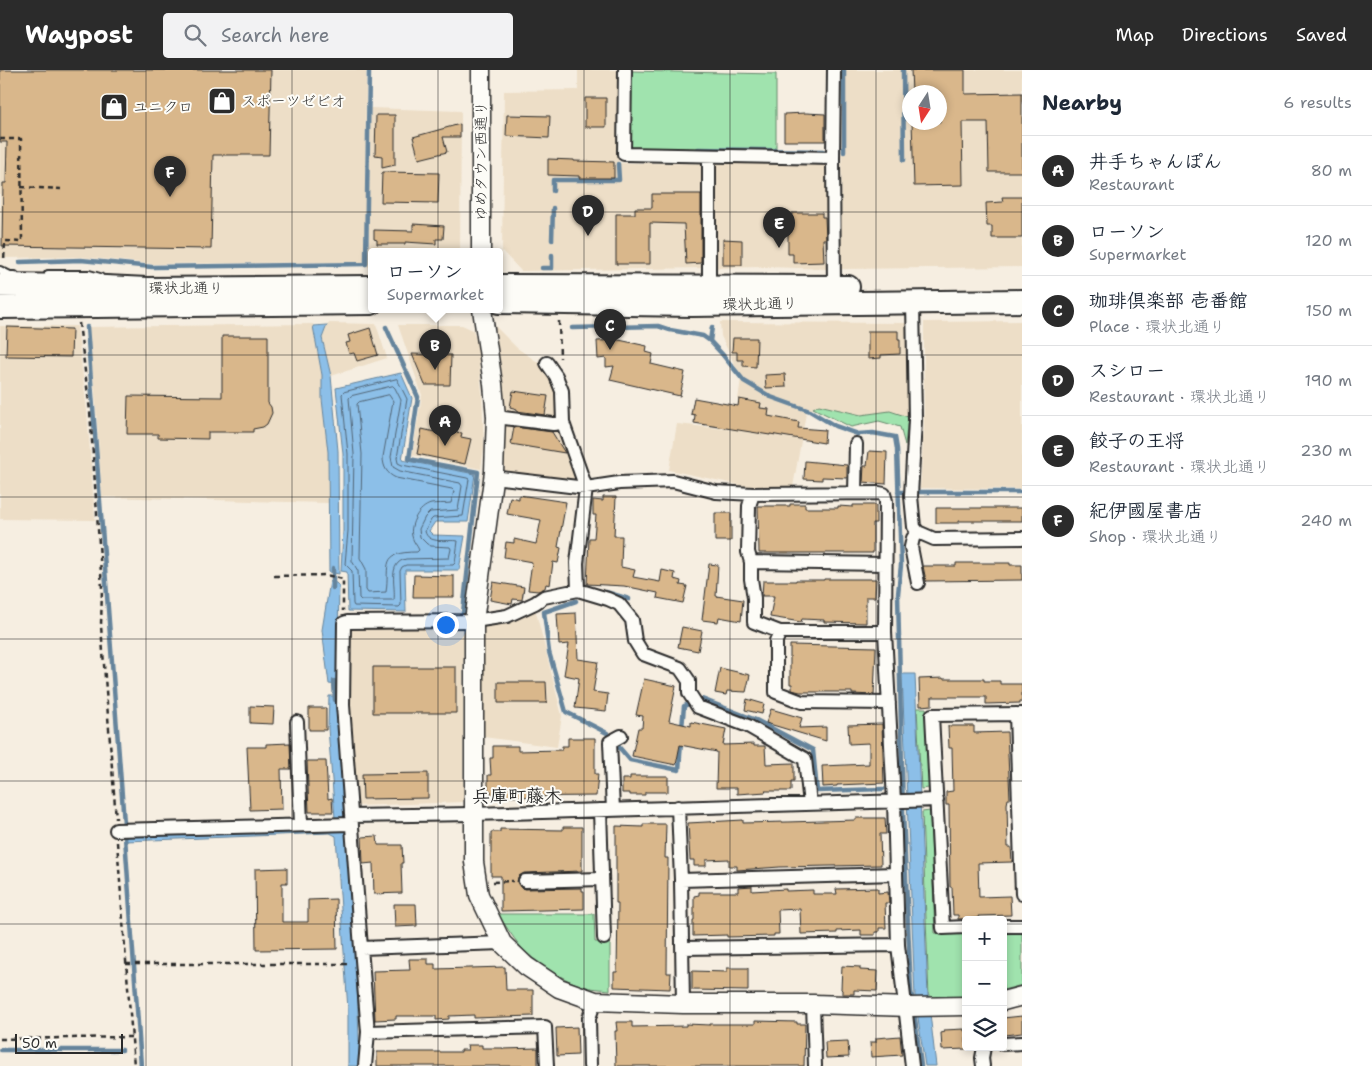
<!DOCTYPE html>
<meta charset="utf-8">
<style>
body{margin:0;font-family:"Shantell Sans","Klee One",sans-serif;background:#f2f2f3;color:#1f2937}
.controls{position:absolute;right:15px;bottom:15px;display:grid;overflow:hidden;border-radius:5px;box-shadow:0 2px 8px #0003}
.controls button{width:45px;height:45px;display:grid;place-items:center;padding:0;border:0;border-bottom:1px solid #e0e1e3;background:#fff;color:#1f2937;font:25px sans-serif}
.compass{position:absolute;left:902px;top:15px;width:45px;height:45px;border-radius:50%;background:#fff;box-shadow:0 2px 8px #0003;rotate:192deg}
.scale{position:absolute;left:15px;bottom:12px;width:108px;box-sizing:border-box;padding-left:5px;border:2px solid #2b2b2b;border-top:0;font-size:14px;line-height:18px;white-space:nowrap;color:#2b2b2b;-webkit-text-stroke:4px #fdfcf7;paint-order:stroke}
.you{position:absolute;left:445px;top:554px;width:18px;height:18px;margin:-12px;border:4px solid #fff;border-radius:50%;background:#1a73e8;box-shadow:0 0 0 8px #1a73e833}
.badge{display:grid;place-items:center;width:32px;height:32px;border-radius:50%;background:#2b2b2b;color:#fff;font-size:16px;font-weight:700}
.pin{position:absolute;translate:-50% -41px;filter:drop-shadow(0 1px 2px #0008)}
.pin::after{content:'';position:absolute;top:26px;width:18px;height:15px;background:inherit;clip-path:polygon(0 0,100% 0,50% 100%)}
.popup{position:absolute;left:368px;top:178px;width:135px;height:65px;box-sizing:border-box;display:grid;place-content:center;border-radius:5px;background:#fff;filter:drop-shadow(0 1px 4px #0005);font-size:16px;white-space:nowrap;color:#747a83}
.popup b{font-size:19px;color:#1f2937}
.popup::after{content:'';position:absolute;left:50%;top:100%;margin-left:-10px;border:10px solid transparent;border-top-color:#fff}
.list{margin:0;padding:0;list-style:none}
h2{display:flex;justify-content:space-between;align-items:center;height:65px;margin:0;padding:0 20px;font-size:21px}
h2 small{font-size:16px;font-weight:400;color:#747a83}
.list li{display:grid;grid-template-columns:32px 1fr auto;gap:15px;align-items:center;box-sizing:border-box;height:70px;padding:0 20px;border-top:1px solid #e0e1e3}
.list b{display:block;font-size:19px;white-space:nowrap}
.list p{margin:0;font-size:16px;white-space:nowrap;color:#747a83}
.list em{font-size:16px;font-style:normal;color:#747a83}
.icon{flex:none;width:28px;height:28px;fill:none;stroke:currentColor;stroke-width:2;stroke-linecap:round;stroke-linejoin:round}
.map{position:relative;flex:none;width:1022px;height:996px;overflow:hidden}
header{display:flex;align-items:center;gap:30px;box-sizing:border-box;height:70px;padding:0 25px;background:#2b2b2b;color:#fff}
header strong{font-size:24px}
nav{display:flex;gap:28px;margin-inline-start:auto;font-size:18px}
.search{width:350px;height:45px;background:#f2f2f3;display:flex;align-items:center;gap:12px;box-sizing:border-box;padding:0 18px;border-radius:5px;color:#747a83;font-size:19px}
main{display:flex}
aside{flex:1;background:#fff}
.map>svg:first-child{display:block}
.built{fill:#eddec7;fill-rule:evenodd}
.green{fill:#a0e3ae;stroke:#66876c}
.water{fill:#8cbfe8;stroke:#65849c}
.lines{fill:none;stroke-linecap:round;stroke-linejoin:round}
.shore{stroke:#526677;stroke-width:1}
.stream{stroke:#65849c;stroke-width:4.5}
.building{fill:#d9b78b;stroke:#2b2b2b}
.lane-casing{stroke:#2b2b2b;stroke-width:10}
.street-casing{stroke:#2b2b2b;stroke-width:16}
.secondary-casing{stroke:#2b2b2b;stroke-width:21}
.highway-casing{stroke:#2b2b2b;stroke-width:26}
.path{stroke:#2b2b2b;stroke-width:2.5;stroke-dasharray:5 4;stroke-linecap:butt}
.lane{stroke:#fdfcf7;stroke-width:6}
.street{stroke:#fdfcf7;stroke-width:12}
.secondary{stroke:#fdfcf7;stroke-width:18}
.highway{stroke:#fdfcf7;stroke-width:22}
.grid{fill:none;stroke:#2b2b2b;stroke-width:1;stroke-opacity:0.55}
.labels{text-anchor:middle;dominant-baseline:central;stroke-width:4;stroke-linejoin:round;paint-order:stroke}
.poi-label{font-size:15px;fill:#2b2b2b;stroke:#fdfcf7;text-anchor:start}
.street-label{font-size:15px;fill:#2b2b2b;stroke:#fdfcf7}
.quarter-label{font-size:18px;font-weight:bold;fill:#2b2b2b;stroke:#fdfcf7}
</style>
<header>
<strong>Waypost</strong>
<div class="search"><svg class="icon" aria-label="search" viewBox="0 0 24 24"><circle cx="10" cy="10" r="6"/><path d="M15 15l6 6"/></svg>Search here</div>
<nav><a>Map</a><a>Directions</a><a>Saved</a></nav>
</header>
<main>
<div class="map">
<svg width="1022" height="996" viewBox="0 0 1022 996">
<rect width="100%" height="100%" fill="#f6eee1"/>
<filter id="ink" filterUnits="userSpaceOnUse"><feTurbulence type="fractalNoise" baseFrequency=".02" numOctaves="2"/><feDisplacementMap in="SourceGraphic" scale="10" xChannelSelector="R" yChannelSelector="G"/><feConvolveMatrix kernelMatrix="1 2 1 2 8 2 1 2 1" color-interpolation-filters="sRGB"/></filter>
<g filter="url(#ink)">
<path class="built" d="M0 0H366L365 192 152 194 81 187 0 188Z
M578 0H619L618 93 828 94 830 199 766 197 521 201 502 181 504 21 578 20Z
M842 0H1022V197L841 199ZM909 22H939V52H909Z
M370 38 461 41 460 181H371V196L368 197Z
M1022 251V419L920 418 924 357V252Z
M720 252 908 253V347L890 341 862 345 818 335 806 343 793 417 744 416 669 400 677 354 734 360 741 308 721 266Z
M328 253 376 254 387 288 331 306 322 268Z
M313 254 322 305V329L328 382V433L102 427 95 322 87 257Z
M398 255H462L473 260 477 274 482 322 484 377 481 399 412 385 422 325Z
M0 256H77L87 341 95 450 0 449Z
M495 256 517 278 542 295 552 308 557 323 576 404 575 413 502 403 505 363 504 317Z
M535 538 562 646 557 677 484 667V554Z
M348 557H463V732L354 736 348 638Z"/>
<path class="green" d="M631 1 776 4V79L630 78Z
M819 335 861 345 890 341 908 347 905 375 900 357 879 351 851 357 813 338Z
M917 638H926L929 718 921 719Z
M930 741 935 863H966V928H929L922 742Z
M498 844H594L595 872H610V920C602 919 594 919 586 917 566 912 534 892 520 876 512 866 505 855 498 844Z
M1003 862H1022V915L1003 920Z"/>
<path class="water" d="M327 255 322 268 331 306 338 381 339 504 329 502 328 382 322 329V305L313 256Z
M401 303 412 328 402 390 475 404 468 452H435L429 461 433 465 465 466 459 500H405L406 542 348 541 347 502 341 501 343 461V384L336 318Z
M330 511 336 513 339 516 337 615 329 614 322 560Z
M902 604H915L928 926 936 996H925L915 927Z
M329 626H339L347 747 335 748 328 658Z
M329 759 347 760 356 889 359 968V996H348V940L336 766 330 763 126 771 125 767Z"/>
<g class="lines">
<path class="shore" d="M397 309 407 329 397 388 398 393 402 395 467 408 469 409 463 446 433 448 431 450 425 461C428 475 447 469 458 471L455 493 453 495H406L402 497 400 501 401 535 399 537 354 536 353 534 352 501 345 494 348 461V384L342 324 344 322Z
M393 316 395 318 401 330 391 387 393 397 400 401 460 413 462 416 458 440 430 442 425 447 419 459 420 467 427 474 431 476 450 477 451 479 449 488 406 489C387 493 396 516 394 530H361L359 528 358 501 352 491 354 384 349 328 351 326Z
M389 325 393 331 383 387C383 397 387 404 396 408L452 419 454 421 451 433C444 434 437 433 431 434 419 437 409 454 412 466 413 472 417 475 419 480L417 482C379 482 390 495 386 522L368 523 366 520V499L360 488 362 384 357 334 359 332Z"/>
<path class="stream" d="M903 0 904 90
M698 79 823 81
M844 82V0
M553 121V110H619L618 94
M552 170 553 138
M20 192 81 190 152 197 366 194 369 0
M542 198H552V185
M87 257 124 753
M386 257 418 327 409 389 478 402 463 543
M572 258 658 256 670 260 703 266 710 271 722 284 744 311 771 327 810 341 835 356 858 364 873 363 895 367 897 379 901 495 898 524 903 742 911 922 913 933
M710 271 712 257
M898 422H1022
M333 518V498
M606 522 629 529
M576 531 544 542 549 582 566 642 607 663 630 690 679 700 681 671
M334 611 335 630
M682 658 684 636 702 629 756 650 813 680 817 721 883 719
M125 767 141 996
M914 941 921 996
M0 980H122"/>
</g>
<path class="building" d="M0 0H271L269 85H213L211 179 2 176 3 113H6L7 72H0Z
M911 0H965V24L1022 23V102H989L988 52H962L963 115 914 116 912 52H940V22H912Z
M585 28H606V57H585Z
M806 43 825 44V71H784V44Z
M376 45H395V95L382 98V86L375 85Z
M507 45 550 46 549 68 506 66Z
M460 54V67H443L447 82 419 89 413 67Z
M548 89 574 90V91L614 92V108H579V106L548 105Z
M382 102 439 103 438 133 381 132Z
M652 124H701V193L686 194 684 154 650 153V194H616V144H635V138H652Z
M1002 127H1022V168H992V156H987L986 133 1003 132Z
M792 143H822V147H825L826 169H823L824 192 793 193V184H788V160L793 159Z
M413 154 444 156 443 169H436V174L405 172V174H377V170L374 169V160L413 161Z
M723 169 742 170V195H723Z
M7 257 72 259 71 287 6 286Z
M370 258 378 285 357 291 354 283 349 284 346 273 350 272 348 265Z
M868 261H898V269H900V284L881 285V288L868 289Z
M222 266H268V333L271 337 272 343 267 354 263 357 253 359V362H208V369L158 368V364H127L128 326 222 327Z
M733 268H757L756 297 743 296V290H737V282H732Z
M619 270 647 276 646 282 653 284 651 294 685 302 680 326 610 310 614 296 606 297V288L598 289 597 271Z
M412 284 451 285 450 315H425Z
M785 304 786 317 766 318 765 305Z
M513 321 548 326 545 345 517 341V339L510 337Z
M694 328 738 336 739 329 761 333 760 338 769 339 768 346 799 352 798 358 825 360 824 373 770 364V365L694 353 695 345 691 344Z
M514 357 552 362 565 383 511 374Z
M422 359 448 365 449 361 462 363 461 367 471 369 465 394 417 384Z
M869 381 887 382 886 414 863 412 864 396H867Z
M805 391 847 395V408L822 407V410L804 409Z
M519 425 566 432 558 477 561 478 558 493 553 492 550 515 546 514 545 518 538 521 528 520 532 492 504 487 506 472 514 473V469L536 474 541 450 507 444 510 427 519 429Z
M603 427H616L614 466H622L621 497 635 500 633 507 660 512 662 500 675 503 674 509 681 511 680 515 687 516 683 533 657 528 658 523 624 516 587 514 589 468H594L596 445H593V430L603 431Z
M790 434H805V438H838V436L853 437V435H876V453H873V483H759L758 436H790Z
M936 438H1022V451H959V453H936Z
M715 443H731V471H715Z
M956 493H1010V495H1022V510L926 511 923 496H956Z
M709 494 718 495 716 526 743 530 741 551 719 547 718 552 702 550Z
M414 505 454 506V527H413Z
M824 509H876L875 527H866V553L824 552V550L802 549 801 552 770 547 774 526H762L763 511H796V510H824Z
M493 512 524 517 522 530 513 529 512 534 490 530Z
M576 543 578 589 598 592 593 622 608 624 606 641 575 638 579 608 564 605 569 574 559 575 557 544Z
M682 557 702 561 698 581 678 577Z
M790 575 876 577 874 625 852 624V622H800L792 620V614H790Z
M373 597H456V643H373Z
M720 598 750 605 746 622 727 621 726 625 715 623Z
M943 608V609H984V611H1000V614H1022V631H1020V633L986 634V627H932V635L920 636 919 609Z
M644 609 676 616 669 651 691 656V652L726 659 723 675 754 674V676H765L766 694 794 693V711H791V721H765L766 722 737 724V718H716L717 682 680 675 676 695 632 686 638 658H642L643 646 636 645Z
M498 612H546L547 633H498Z
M747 629 764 634 762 644 745 640Z
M250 636 274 637 273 654 250 653Z
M309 638H326V660H309Z
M771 639 802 648 799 658 826 657V671L766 653Z
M882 654 884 713 837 715V716L823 717 822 696 869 694V673L849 674 848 655Z
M948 656H974V663L1007 662 1010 729H1008L1007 734 1008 777H1011L1012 792 978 793 979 827 1010 826 1011 845 978 846 979 848 958 849V845H953L952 817H950L949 735H946V722L953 721 952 678H949Z
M568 668H595V704H598L596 726 491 727V721H488V705H491L490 688H493V676H518V681L562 680V676H568Z
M290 673 291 699H281L282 739 250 740 247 677H266V674Z
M307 691H326L328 729 332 728 333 742H309Z
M428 703V728L363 729 362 704Z
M630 706H668V722H645V725H630V723H622V709H630Z
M856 748H885L886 764H880L881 795 780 797 737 800V796H729V789L706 790V796H694V790H690L688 753 725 751 743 750V753L787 752 856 750Z
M643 754H666L665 788H668L667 903H671L670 919 614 917V902H617L618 833H616V756L643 757Z
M563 757H582V801L524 803 518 807 517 812 521 818 525 819 582 818V821H584V839L501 841V806H491V762H500V759L563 760Z
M377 766 378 775H402L403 793H401L402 823 374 824 373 793 363 794 362 767Z
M287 798V813H282V852H308V830L336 829 337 879 256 880 255 799Z
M752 816V821L786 819V821L813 820V824H837L836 819 878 818V823L888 822 889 833H885L886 858H879V862H875V865H861V860L837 861V863L801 864 800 839 778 840 779 864H774V866L727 867V865L693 866V850H694V826L699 825V822H738V817Z
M394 834H416L417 856 395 857Z
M409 889H428V894H435V899L505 897 506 920H533V946L474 948V945L449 946V949L436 950V946H396V949L375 950 373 901 410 900Z
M842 896 860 897V900L878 901 877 921 854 920V924H842V920L841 919Z
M727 898H748V921L692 920V901L727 902Z
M1022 946V963L1004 965 1003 948Z
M755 951 797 952V954H805L804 996H616L615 961H617L616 952H632V957L686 956V954L710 955V954H755Z
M577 957 578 985 557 986 556 958Z
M964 959V961H966V979L942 980 941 963 945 962 944 960Z
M900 966 902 985 871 987 870 972H876V968Z
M848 971 849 987 826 988 825 972Z
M467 975H482V978H503V979L538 978V996H377V982H461V980H468Z"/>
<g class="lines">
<defs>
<path id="lane" d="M0 200 10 205H15
M48 204H89L100 207"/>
<path id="street" d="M625 0 624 84 833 88 834 0
M833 88 834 218
M709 217V86
M913 232 915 350 911 426 914 457 918 462 934 469 1022 468
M547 293 556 306 562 321 563 353 586 418 577 493 578 520 608 529 619 534 632 550 635 571 643 584 680 598 689 611V623L698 637 748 656 805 689 810 734
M496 347 553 354 563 353
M493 407 586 418 619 413 673 411 716 422 753 424 879 423 884 424 886 431 885 562 894 731 898 875 912 996
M855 423 856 374
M753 424 749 436 748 482 751 492V509L754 528V552L780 562H885
M751 492 885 494
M918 513 911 477 913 468 918 462
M780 562 776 571V622L802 632 889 633
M1016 644 1022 824
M297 652 301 755
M678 737 681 810 683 934
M600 740 604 868
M613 740 610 672 621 666
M351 746 473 744 937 730
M116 760 351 754
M681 810 896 804
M525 811 602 809
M1003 856H1022
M966 857 943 858 932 645 1022 644
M361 878 502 873
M682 878 898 875
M813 934 815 996
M368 962 545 957 547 996
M1003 974 1022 973
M365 996 368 962 361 878 343 635 344 553 347 552 474 551 507 546 535 533 544 527 578 520
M590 996 589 948 595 931
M983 996 982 988 984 977"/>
<path id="secondary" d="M481 181V0
M482 239 493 314 496 347 494 402 474 551V792L479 825 502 873 526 896 559 918 595 931 683 934H813L910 937 966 936
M1003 931 1022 926"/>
<path id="highway" d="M0 215 85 216 147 219 371 217
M499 216 848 217
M499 232 692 235 1022 231
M0 237 371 233"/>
</defs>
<use href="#lane" class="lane-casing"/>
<use href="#street" class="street-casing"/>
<use href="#secondary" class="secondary-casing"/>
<use href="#highway" class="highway-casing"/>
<path class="path" d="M0 69H21L22 172 5 171 4 191
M21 117 61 119
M559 251 560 288
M79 253 90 341 102 518 101 556 116 749
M274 506 326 505 343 509V541
M117 772 134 996
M493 812 513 811
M126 894H350
M0 969 132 967"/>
<use href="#lane" class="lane"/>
<use href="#street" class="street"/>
<use href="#secondary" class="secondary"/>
<use href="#highway" class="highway"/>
</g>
</g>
<path class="grid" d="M146 0V996M292 0V996M438 0V996M584 0V996M730 0V996M876 0V996M0 142H1022M0 285H1022M0 427H1022M0 569H1022M0 711H1022M0 854H966M1003 854H1022"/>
<defs>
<symbol id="shop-square" viewBox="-11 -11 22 22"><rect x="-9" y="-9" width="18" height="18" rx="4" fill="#2b2b2b" stroke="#fdfcf7"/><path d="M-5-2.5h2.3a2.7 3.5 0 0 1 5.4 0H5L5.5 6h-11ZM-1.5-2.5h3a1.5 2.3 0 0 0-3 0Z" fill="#fff"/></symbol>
</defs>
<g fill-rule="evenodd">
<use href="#shop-square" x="206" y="15" width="32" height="32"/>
<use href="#shop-square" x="98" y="21" width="32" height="32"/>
</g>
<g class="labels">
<g class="poi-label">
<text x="241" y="31">スポーツゼビオ</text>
<text x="133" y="37">ユニクロ</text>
</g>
<g class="street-label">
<text transform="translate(481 91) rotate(-90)">ゆめタウン西通り</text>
<text x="186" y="218">環状北通り</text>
<text transform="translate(760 234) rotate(-1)">環状北通り</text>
</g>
<g class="quarter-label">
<text x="517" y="726">兵庫町藤木</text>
</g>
</g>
</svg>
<div class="controls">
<button>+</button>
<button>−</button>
<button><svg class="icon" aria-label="layers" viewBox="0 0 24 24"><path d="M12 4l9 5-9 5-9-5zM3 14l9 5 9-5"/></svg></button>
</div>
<svg class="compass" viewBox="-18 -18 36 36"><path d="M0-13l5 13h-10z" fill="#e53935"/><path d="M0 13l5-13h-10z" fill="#747a83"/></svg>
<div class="scale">50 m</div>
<div class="you"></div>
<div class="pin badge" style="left:445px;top:376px">A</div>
<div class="pin badge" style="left:435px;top:300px">B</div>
<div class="popup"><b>ローソン</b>Supermarket</div>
<div class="pin badge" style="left:610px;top:280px">C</div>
<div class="pin badge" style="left:588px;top:166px">D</div>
<div class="pin badge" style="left:779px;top:178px">E</div>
<div class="pin badge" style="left:170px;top:127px">F</div>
</div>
<aside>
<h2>Nearby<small>6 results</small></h2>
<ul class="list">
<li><span class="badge">A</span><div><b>井手ちゃんぽん</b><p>Restaurant</p></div><em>80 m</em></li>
<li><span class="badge">B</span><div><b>ローソン</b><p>Supermarket</p></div><em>120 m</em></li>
<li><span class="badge">C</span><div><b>珈琲倶楽部 壱番館</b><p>Place · 環状北通り</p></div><em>150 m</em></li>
<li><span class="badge">D</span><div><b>スシロー</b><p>Restaurant · 環状北通り</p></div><em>190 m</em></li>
<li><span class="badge">E</span><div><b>餃子の王将</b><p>Restaurant · 環状北通り</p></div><em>230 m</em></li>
<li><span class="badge">F</span><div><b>紀伊國屋書店</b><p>Shop · 環状北通り</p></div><em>240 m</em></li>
</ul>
</aside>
</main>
